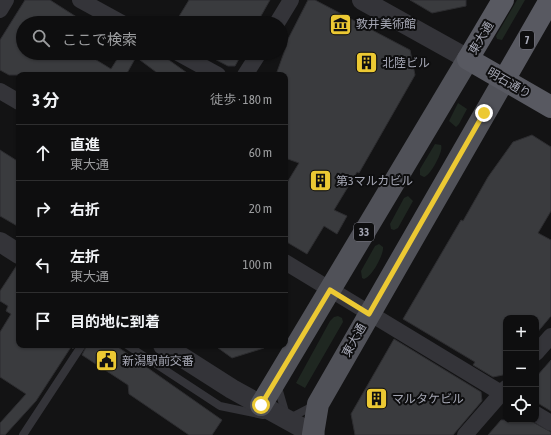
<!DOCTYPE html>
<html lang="ja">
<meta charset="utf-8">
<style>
body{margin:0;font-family:"Asap Condensed","Noto Sans JP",sans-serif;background:#171718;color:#f1f3f6}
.controls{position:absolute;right:12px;bottom:12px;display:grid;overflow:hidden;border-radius:8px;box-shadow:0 1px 3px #0004}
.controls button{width:36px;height:36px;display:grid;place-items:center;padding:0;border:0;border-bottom:1px solid #2e2e2f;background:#0e0e0f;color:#f1f3f6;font:20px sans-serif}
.stop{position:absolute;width:12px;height:12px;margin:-9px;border:3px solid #ecc933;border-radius:50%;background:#fff}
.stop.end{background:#ecc933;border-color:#fff;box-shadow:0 1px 4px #0008}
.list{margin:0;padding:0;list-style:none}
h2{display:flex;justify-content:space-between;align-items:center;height:52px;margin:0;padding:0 16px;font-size:17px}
h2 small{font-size:13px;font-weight:400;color:#9b9c9e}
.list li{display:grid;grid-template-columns:26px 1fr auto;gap:12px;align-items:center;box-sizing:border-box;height:56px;padding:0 16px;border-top:1px solid #2e2e2f}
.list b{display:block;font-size:15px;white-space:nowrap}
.list p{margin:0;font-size:13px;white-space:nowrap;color:#9b9c9e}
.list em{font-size:13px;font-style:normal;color:#9b9c9e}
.icon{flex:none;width:22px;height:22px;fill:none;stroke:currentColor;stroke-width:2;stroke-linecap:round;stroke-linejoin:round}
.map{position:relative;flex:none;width:551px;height:435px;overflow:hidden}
.search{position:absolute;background:#0e0e0f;box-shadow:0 1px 3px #0004;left:16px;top:16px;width:272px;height:44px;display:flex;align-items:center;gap:10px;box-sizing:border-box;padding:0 14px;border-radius:22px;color:#9b9c9e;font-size:15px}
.panel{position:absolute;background:#0e0e0f;box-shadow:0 1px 3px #0004;left:16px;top:72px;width:272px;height:276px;border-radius:8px}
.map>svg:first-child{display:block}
.green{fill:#1f2721}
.building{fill:#3a3b3e;stroke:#2d2d30}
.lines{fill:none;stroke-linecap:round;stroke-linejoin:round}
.service{stroke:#343439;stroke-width:8}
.minor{stroke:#343439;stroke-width:16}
.tertiary{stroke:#343439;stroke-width:20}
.primary{stroke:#505158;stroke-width:22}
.trunk{stroke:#585961;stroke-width:22}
.route{stroke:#ecc933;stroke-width:5}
.labels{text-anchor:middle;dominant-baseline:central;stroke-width:4;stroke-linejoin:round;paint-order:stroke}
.shield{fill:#0e0e0f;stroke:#787982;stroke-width:1}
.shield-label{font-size:11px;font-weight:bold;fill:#a5a7b4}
.poi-label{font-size:12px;fill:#a5a7b4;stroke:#0e0e0f;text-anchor:start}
.street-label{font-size:12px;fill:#a5a7b4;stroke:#0e0e0f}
</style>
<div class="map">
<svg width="551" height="435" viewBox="0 0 551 435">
<rect width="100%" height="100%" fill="#131314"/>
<path class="green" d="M517 0H525L502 40 497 39 496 36Z
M458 103 467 109 459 124 456 127 449 121Z
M435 144 441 145C444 151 430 176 424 177L420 175V169Z
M408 196 413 201 398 228 394 230 391 229 390 224 404 198Z
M379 244 383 247C384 254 372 277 364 279L362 278 361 271 375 246Z
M338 316 342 318 343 322 305 388 296 383 330 321 334 317Z"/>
<path class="building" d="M25 0H50L86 23H23V53H85L111 69 121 53H159L190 75H160L136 57 126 75H9L0 70V40Z
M189 0H270L257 23H175Z
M308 0H315L410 50 415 75 359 173 357 172 334 210 347 216 337 234 324 226 307 254 285 241V186L299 163 285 158V75L277 72 287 44 286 43Z
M410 0H466V6L432 13Z
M203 53H232L240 57 235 66H228Z
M532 135 551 147V211L538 233 551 240V316L536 334V318H506V369L503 375 493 377 473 365 475 362 403 319 461 220 463 221 488 177 513 142Z
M0 150 19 162V227L0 216Z
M17 265H19V345H75L73 349 71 347 36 401 5 435H0V423L26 394 0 377V332L11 314 6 311 8 306 0 301V291Z
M394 339 481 392 482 401 453 435H355L351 414Z
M87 345H115L222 420 212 435H189L129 394 128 385 82 355Z
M214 345H263L264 348 232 358Z
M551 360V411L536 402V377Z
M501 420H529L551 432V435H488Z"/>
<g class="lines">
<path class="service" d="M127 345 220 406 263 415
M277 384 286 415
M288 419 315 405
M23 435 82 345"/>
<path class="minor" d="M80 0 122 23
M0 10 6 0
M277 23 291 0
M178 53 218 75
M245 75 259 53
M0 91 19 102
M285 262 506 396
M536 353 551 336
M536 414 551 423
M465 435 506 388"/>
<path class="tertiary" d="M362 0 468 59
M0 242 19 254
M163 345 232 389 315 435"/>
<path class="primary" d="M261 405 468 59
M313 434 318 404 504 80"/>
<path class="trunk" d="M503 0 468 59 551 107
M504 80 550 0"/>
</g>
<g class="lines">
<path class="route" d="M261 405 330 290 369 314 484 113"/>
</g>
<defs>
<symbol id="museum-square" viewBox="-11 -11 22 22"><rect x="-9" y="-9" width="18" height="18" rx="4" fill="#ecc933" stroke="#0e0e0f"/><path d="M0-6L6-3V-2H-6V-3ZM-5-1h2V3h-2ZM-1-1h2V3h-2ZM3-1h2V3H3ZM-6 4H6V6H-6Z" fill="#111"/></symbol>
<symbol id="building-square" viewBox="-11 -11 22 22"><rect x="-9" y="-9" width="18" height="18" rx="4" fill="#ecc933" stroke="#0e0e0f"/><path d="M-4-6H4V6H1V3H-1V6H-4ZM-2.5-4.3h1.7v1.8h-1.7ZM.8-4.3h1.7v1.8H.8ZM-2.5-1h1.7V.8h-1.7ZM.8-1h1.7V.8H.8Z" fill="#111"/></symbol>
<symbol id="civic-square" viewBox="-11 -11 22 22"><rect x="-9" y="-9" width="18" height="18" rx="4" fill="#ecc933" stroke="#0e0e0f"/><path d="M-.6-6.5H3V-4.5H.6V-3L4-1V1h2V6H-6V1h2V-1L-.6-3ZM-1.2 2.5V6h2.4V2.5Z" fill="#111"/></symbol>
</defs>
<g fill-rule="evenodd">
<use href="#museum-square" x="328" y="12" width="25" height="25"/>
<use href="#building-square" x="354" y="50" width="25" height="25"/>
<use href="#building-square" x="308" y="168" width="25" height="25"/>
<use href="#civic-square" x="94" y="348" width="25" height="25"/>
<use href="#building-square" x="364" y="386" width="25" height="25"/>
</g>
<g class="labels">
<g class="shield">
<rect x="520" y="31" width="14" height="18" rx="3"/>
<rect x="354" y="223" width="20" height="18" rx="3"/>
</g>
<g class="shield-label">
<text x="527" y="40">7</text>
<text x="364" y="232">33</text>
</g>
<g class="poi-label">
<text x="356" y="24">敦井美術館</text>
<text x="382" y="63">北陸ビル</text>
<text x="336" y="181">第3マルカビル</text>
<text x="122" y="361">新潟駅前交番</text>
<text x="392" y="399">マルタケビル</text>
</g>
<g class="street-label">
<text transform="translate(481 38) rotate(-59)">東大通</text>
<text transform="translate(509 83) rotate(30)">明石通り</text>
<text transform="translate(354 340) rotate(-61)">東大通</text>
</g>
</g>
</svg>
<div class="controls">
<button>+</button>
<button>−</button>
<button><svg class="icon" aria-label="locate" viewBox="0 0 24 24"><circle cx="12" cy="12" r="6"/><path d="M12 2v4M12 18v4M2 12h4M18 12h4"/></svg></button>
</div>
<div class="stop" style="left:261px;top:405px"></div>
<div class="stop end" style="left:484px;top:113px"></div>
<div class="search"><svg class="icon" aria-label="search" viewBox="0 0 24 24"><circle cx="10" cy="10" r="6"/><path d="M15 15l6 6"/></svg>ここで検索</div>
<section class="panel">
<h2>3 分<small>徒歩 · 180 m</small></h2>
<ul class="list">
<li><svg class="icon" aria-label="ahead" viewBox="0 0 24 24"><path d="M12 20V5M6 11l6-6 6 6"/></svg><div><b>直進</b><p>東大通</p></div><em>60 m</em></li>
<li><svg class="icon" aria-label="right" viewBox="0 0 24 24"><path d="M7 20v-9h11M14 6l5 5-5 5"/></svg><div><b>右折</b></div><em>20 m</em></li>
<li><svg class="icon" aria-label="left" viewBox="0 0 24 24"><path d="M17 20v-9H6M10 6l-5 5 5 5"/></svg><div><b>左折</b><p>東大通</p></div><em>100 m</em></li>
<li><svg class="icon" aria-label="arrive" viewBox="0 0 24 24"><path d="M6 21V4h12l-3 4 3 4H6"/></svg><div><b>目的地に到着</b></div></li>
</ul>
</section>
</div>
